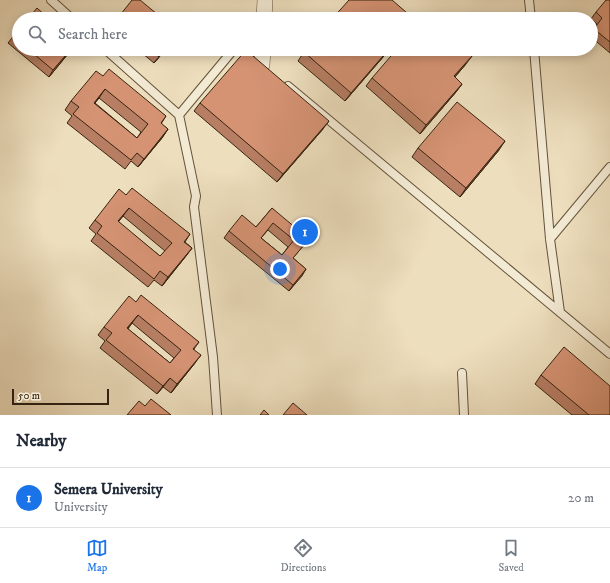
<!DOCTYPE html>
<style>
body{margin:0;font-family:"IM FELL DW Pica",serif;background:#f2f2f3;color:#1f2937}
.scale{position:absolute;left:12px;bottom:10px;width:97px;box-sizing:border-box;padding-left:4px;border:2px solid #372410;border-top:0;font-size:11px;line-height:14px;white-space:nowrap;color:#372410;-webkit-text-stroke:3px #f3ead4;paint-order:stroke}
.you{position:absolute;left:280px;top:269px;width:14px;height:14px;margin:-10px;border:3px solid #fff;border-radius:50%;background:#1a73e8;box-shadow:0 0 0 6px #1a73e833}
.badge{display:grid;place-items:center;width:26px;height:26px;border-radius:50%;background:#1a73e8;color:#fff;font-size:13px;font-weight:700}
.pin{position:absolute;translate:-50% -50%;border:2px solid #fff;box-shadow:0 1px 4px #0006}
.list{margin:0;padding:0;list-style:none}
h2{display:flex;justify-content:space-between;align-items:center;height:52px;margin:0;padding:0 16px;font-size:17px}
h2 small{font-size:13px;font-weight:400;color:#747a83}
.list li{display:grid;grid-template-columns:26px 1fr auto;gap:12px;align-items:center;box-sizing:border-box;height:60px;padding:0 16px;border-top:1px solid #e0e1e3}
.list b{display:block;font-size:15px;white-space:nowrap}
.list p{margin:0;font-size:13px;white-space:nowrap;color:#747a83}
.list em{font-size:13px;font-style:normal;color:#747a83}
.icon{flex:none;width:22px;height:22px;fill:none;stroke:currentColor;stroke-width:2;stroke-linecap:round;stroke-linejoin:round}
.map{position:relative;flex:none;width:610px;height:415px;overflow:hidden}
.search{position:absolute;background:#fff;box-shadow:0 2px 10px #0003;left:12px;right:12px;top:12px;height:44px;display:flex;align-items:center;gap:10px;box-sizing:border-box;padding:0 14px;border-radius:22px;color:#747a83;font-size:15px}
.sheet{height:112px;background:#fff}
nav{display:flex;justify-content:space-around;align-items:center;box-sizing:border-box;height:56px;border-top:1px solid #e0e1e3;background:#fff;font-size:11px;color:#747a83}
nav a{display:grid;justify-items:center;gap:2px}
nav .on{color:#1a73e8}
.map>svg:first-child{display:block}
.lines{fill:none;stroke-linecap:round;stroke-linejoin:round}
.lane-casing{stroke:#64523b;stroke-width:10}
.street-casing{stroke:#64523b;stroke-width:16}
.lane{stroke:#f3ead4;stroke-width:8}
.street{stroke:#f3ead4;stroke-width:15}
.wall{fill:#b77e64;stroke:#372410;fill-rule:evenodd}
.shaded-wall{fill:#956751;stroke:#372410}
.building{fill:#d59374;stroke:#372410;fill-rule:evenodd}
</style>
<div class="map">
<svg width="610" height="415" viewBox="0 0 610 415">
<rect width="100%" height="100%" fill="#eddebd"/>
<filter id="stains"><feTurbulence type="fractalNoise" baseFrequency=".005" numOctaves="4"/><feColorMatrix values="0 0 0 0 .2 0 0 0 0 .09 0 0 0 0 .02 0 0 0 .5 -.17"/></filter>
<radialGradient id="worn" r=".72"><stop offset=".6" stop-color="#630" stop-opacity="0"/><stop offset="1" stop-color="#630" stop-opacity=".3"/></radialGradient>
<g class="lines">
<defs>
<path id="lane" d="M51 0 72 19
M529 0 531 19
M105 49 179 115 234 49
M534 49 550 239 560 312
M288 86 610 354
M179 115 196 196 194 207 213 357 217 415
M550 239 610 167
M462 373 464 415"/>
<path id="street" d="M264 19 265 0
M262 65 263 49"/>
</defs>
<use href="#lane" class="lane-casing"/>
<use href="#street" class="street-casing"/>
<use href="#lane" class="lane"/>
<use href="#street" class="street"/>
</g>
<path class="wall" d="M610 0V53L591 37V32L597 24 591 19 596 12Z
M19 29V49H72L49 77 8 43Z
M137 49H166L154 63Z
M390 49 345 101 298 61 304 52Z
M466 64 455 77 462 84 456 92 420 134 366 86 372 78Z
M103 76 166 116 161 124 168 129 162 138 138 167 131 161 125 169 67 123 72 116 65 110 71 101ZM99 98 141 132 137 138 95 103Z
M200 103 323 129 277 182 194 111Z
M418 148 499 150 460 197 412 157Z
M126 195 190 234 185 242 192 248 186 256 162 286 154 280 148 287 91 241 96 234 89 228 95 220ZM123 216 165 251 160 256 118 222Z
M272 208 304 245 293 258 306 269 289 291 224 238 229 231 256 227ZM268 230 288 247 282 255 261 238Z
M136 302 199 342 194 349 195 363 171 393 163 387 157 394 100 348 105 341 98 335 104 327ZM132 323 174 358 170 363 128 329Z
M541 375 610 415H572L535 384Z"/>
<path class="shaded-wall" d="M71 49H72L49 77 53 70Z
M165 49H166L154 63 159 57Z
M389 49H390L345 101 351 93Z
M472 56 466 64 448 85 454 76Z
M462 84 456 92 420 134 426 125Z
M105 89 99 98 88 111 94 103Z
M329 121 323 129 277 182 283 174Z
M168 129 162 138 138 167 144 159Z
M505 141 499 150 460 197 466 188Z
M129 208 123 216 112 230 118 221Z
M192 248 186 256 162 286 168 277Z
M306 269 302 276 289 291 293 285Z
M138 315 132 323 121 337 127 328Z
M201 355 195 363 171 393 177 384Z
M170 378 163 387 157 394 163 386Z"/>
<path class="building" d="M132 0H140L163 19H117Z
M349 0H392L414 19H332Z
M606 0H610V42L594 29 602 18 596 12Z
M37 8 49 19H28Z
M19 29V41L13 36Z
M28 49H71L53 70Z
M150 49H165L159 57Z
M307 49H389L351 93 304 52Z
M397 49H464L472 56 454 76 462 84 426 125 372 78Z
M246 50 329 121 283 174 200 103Z
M109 69 166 116 161 123 168 129 144 159 137 153 131 160 73 114 79 107 71 101 96 71 103 76ZM105 89 148 124 137 138 94 103Z
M457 102 505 141 466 188 418 148Z
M132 188 190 234 184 242 192 248 168 277 160 271 154 279 97 233 102 226 95 220 119 189 126 195ZM129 208 172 243 160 256 118 221Z
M272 208 309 239 293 258 306 269 293 285 229 231 242 215 256 227ZM273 223 294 240 282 255 261 238Z
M141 295 199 342 193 349 201 355 177 384 170 378 163 386 106 340 112 333 104 327 129 296 136 302ZM138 315 181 350 170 363 127 328Z
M564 347 610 386V415H589L541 375Z
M151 399 171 415H127L139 401 145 406Z
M293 403 307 415H283Z
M264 410 269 415H260Z"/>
<rect width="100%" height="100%" filter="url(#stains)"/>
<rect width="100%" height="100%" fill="url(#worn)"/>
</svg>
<div class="scale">50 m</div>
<div class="you"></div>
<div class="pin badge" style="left:305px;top:232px">1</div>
<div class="search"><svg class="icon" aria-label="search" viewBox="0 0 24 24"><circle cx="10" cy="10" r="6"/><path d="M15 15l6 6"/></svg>Search here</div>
</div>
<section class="sheet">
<h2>Nearby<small></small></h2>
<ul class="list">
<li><span class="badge">1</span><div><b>Semera University</b><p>University</p></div><em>20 m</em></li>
</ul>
</section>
<nav>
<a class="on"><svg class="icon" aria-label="map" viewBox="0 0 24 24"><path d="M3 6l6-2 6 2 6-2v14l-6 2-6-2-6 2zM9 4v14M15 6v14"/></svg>Map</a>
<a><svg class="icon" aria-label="directions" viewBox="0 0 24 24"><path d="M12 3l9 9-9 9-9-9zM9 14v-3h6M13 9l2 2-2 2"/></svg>Directions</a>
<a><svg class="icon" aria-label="saved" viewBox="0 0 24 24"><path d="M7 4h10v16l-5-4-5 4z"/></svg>Saved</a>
</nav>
